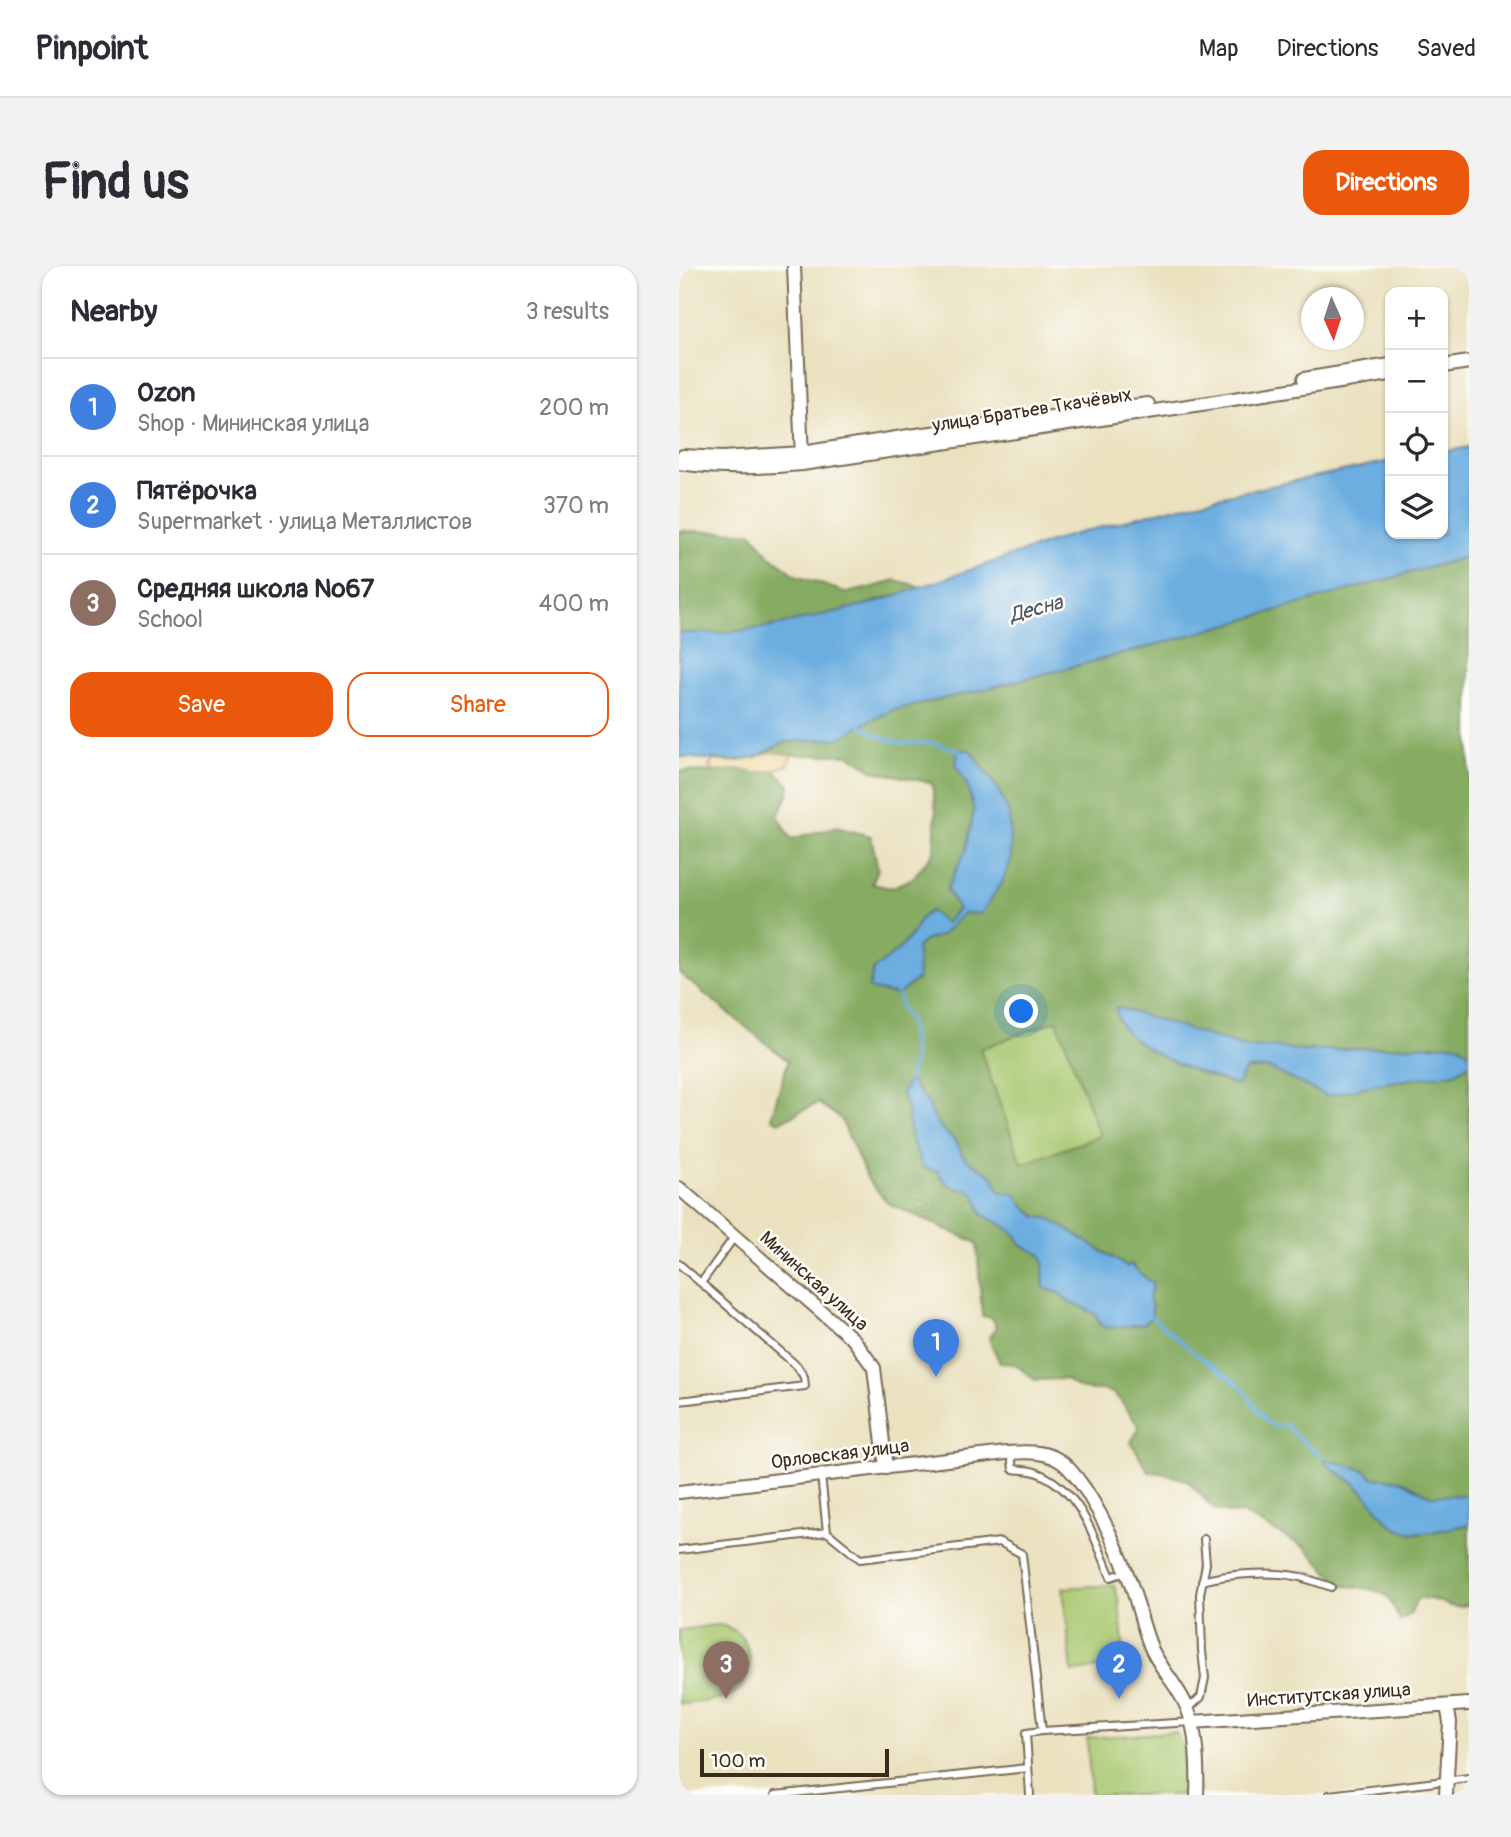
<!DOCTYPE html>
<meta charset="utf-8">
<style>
body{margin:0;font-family:Pangolin,sans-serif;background:#f2f2f3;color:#2b2b33}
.controls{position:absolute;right:21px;top:21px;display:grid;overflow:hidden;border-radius:14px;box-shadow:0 2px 5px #0004}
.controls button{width:63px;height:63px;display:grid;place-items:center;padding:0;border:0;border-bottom:2px solid #e1e1e2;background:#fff;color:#2b2b33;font:35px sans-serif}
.compass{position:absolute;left:622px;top:21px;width:63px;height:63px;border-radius:50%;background:#fff;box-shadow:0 2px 5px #0004;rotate:177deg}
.scale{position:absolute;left:21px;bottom:18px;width:189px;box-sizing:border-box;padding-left:7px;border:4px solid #3b2a1e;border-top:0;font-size:19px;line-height:24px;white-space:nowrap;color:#3b2a1e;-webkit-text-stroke:5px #fdfcf7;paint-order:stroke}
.you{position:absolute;left:343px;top:746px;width:24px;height:24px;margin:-18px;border:5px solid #fff;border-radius:50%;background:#1a73e8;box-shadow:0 0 0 10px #1a73e833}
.badge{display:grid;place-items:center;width:46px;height:46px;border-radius:50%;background:#ea580c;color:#fff;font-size:23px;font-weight:700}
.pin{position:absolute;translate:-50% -58px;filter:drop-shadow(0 2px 4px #0008)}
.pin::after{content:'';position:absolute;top:37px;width:24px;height:21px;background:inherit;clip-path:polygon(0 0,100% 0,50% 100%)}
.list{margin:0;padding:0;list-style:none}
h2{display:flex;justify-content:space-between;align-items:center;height:91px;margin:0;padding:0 28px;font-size:30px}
h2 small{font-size:23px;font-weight:400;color:#7c7c81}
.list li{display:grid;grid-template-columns:46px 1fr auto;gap:21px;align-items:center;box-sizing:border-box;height:98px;padding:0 28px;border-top:2px solid #e1e1e2}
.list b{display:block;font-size:26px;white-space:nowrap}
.list p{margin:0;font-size:23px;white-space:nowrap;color:#7c7c81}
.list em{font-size:23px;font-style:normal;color:#7c7c81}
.actions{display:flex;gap:14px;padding:21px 28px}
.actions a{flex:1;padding:16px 0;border:2px solid #ea580c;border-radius:21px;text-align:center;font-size:24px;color:#ea580c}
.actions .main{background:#ea580c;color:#fff}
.icon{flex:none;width:38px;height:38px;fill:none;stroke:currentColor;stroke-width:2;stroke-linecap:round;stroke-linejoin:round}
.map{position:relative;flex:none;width:790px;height:1529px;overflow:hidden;border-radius:21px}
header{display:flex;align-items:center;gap:42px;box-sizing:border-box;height:98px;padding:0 35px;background:#fff;border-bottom:2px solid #e1e1e2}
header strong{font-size:33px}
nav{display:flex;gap:38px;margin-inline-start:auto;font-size:24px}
.intro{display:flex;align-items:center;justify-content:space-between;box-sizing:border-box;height:168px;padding:0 42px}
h1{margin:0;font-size:49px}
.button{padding:18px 32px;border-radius:21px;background:#ea580c;color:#fff;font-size:24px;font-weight:700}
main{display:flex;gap:42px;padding:0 42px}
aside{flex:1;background:#fff;border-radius:21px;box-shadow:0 2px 5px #0004}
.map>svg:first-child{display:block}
.green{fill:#a8c870;stroke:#727947;stroke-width:2}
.forest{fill:#86ac62;stroke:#606b40;stroke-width:2;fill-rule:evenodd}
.sand{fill:#eeda9e;stroke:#94825e;stroke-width:2}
.water{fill:#6caee0;stroke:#546c7f;stroke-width:2}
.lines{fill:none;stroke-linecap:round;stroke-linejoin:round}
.stream{stroke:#6caee0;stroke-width:3.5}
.lane-casing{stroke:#786a56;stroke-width:10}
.street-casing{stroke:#786a56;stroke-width:16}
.lane{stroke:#fff;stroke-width:6}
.street{stroke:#fff;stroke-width:12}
.labels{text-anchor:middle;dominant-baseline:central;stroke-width:5;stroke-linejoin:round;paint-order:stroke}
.street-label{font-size:19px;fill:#3b2a1e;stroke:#fdfcf7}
.water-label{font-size:21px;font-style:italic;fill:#4c5862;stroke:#fdfcf7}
</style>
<header>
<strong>Pinpoint</strong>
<nav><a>Map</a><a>Directions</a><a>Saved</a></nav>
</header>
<div class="intro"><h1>Find us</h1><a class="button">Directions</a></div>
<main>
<aside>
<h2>Nearby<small>3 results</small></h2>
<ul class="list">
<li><span class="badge" style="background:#3f7fe0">1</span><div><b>Ozon</b><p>Shop · Мининская улица</p></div><em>200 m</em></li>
<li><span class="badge" style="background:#3f7fe0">2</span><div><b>Пятёрочка</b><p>Supermarket · улица Металлистов</p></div><em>370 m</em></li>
<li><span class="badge" style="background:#8d6e63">3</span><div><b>Средняя школа №67</b><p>School</p></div><em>400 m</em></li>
</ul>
<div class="actions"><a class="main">Save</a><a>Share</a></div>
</aside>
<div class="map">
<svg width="790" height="1529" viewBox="0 0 790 1529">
<rect width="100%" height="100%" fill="#fdfcf7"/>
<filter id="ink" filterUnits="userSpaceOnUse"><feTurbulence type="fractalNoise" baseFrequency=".0143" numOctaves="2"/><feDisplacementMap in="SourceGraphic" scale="14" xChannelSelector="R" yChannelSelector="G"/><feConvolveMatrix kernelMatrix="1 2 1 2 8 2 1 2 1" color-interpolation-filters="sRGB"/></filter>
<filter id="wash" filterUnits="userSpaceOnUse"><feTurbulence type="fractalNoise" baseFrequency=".00686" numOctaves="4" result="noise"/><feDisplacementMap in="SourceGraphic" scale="28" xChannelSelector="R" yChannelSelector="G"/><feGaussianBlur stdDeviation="1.57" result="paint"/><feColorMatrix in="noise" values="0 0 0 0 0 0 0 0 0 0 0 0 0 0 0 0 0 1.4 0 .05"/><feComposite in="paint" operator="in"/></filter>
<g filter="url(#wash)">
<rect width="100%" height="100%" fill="#eae1bf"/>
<path class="green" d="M378 754 421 870 343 899 300 782Z
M435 1319 440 1335 446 1398 393 1406 384 1322Z
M36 1359C72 1359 84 1409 54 1428 40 1437 17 1436 0 1438V1364Z
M496 1466C507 1478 504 1512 504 1529H412L408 1472Z"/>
<path class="forest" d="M0 265 72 266 90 289 118 310 168 327 195 321 216 314 243 321C181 341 109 362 43 367 29 368 14 367 0 367Z
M790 290V787L778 778 624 785 597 781 569 782 437 742 494 796 534 812 558 819 567 803 590 802 648 830 698 818 776 807 790 798V1229L751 1230 722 1214 695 1212 685 1204 645 1193C652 1206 669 1211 679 1220 690 1230 698 1243 707 1254 731 1279 761 1262 790 1259V1338C772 1346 765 1334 750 1333 746 1332 742 1333 738 1333L732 1347 721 1355C717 1347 713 1336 707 1330 701 1323 672 1320 663 1320L627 1282 563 1247 551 1248 535 1243 508 1214 482 1207 470 1206 452 1176 458 1166 460 1160C452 1151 444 1135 435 1128 421 1118 407 1132 387 1113L356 1114 336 1098 321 1097 310 1073 317 1062 314 1052 303 1050 298 977 210 938 189 914 162 853 139 837 100 856 92 852 109 795 0 707V505L36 506 59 503 77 507 95 504 111 519 108 532 99 549 112 573 157 561 192 570 199 603 193 618 212 622 234 612 255 586 257 545 253 517 195 505 170 489H112L86 487 101 478 110 476 161 472 182 459 215 444 306 423 462 383ZM277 499 332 594 263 669 247 674 238 681 239 712 219 729 190 723 194 704 216 687 235 666 267 657 279 643 268 623 287 584 295 544 288 519ZM378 754 421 870 343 898 301 783ZM237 821 251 840V846L265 865 278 876 282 887 287 893 313 910 321 926 337 928 343 938 358 951 368 952 386 962 449 1001 452 998 469 1014 474 1017 470 1032 473 1041 421 1059 418 1049 402 1040 391 1037 380 1027 365 1022 364 995 361 988 340 973 329 961 304 949 297 931 290 924C273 922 268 921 259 905L244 901 232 871 228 842 223 827Z"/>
<path class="sand" d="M95 486 112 489 109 499 95 504 77 507 59 503 36 506 30 501 34 494C42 495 51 496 59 495 71 493 83 487 95 486Z"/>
<path class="water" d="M790 181V290L462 383 306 423 215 444 182 459 161 472 110 476 101 478 77 491 55 495 0 491V367H44L96 360 198 336 389 270 524 234 711 195V268H764V186Z
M279 484H291L319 523 330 548 332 594 323 617 302 648 285 647 263 669 247 674 238 681 239 712 219 729 190 723 194 704C208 693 223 683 233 668 241 657 237 654 251 645L267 657 279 643 268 623 287 584 295 545 288 519 277 499Z
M437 741 569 782 597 781 624 785 778 778 790 787V798L776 807 698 818 648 830 590 802 567 803 558 819C527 810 456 786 441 757 438 753 438 746 437 741Z
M230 813 251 840V846L265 865 278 876 282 887 287 893 313 910 321 926 337 928 343 938 358 951 368 952 386 962 448 1001 451 998 469 1014 474 1017 470 1032 473 1041V1051L464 1058 429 1062 421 1059 418 1049 402 1040 391 1037 380 1027 365 1022 364 995 361 988 342 979C336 962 319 957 304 949L297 931 290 924C273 922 268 921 259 905L244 902 232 871 228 842 223 827Z
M645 1193 685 1204 695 1212 722 1214 751 1230 790 1229V1259C761 1262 731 1279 707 1253 697 1243 690 1229 679 1220 668 1210 651 1205 645 1193Z"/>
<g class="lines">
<path class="stream" d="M182 459 197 469 221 477H255L279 484
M219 729 222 741 231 755 235 793 230 813
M473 1051 519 1090 561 1119 585 1153 595 1161 607 1158 617 1170 645 1192"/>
</g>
</g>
<g filter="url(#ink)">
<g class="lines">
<defs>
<path id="lane" d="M0 998 118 1100 125 1111 126 1120 0 1135
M22 1017 56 970
M332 1188 334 1203C341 1204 350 1204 356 1206 401 1222 415 1271 432 1311L447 1306
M142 1209 148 1266 181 1293 321 1276 343 1288 363 1465 513 1456
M0 1284 148 1266
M523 1315C548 1308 590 1305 616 1310 628 1312 640 1317 652 1321
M509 1443 522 1431 526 1412 523 1385 521 1328 527 1298 525 1273
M96 1529 349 1502
M351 1529 347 1467 363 1465
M650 1529 790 1512"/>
<path id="street" d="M115 0 123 192
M764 100 790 96
M625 113 711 99
M4 190 43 192 123 187 230 170 469 138
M0 197C41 203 82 202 123 198L529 137 711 108
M0 922 175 1074 195 1102 207 1202
M0 1226 327 1187C348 1186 367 1184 384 1197 394 1205 401 1216 408 1226 425 1253 439 1283 450 1313 459 1336 463 1361 473 1384 483 1405 501 1422 509 1444 518 1466 519 1505 518 1529
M513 1456 790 1438
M767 1529 771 1456 768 1440"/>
</defs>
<use href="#lane" class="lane-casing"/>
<use href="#street" class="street-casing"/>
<use href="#lane" class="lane"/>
<use href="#street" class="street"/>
</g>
</g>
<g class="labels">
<g class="street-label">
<text transform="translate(353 144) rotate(-9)">улица Братьев Ткачёвых</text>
<text transform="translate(135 1015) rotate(42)">Мининская улица</text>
<text transform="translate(161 1188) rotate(-7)">Орловская улица</text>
<text transform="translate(650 1429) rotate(-4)">Институтская улица</text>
</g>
<g class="water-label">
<text transform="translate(357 343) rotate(-15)">Десна</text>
</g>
</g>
</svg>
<div class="controls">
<button>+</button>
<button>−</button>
<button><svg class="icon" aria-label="locate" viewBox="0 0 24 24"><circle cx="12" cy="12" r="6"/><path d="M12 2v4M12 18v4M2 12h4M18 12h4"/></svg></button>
<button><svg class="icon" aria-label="layers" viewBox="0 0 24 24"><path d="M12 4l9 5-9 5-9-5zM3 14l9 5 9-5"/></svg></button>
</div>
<svg class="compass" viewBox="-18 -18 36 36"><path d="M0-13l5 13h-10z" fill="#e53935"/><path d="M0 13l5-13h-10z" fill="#7c7c81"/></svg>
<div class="scale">100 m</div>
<div class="you"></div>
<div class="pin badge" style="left:257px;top:1111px;background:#3f7fe0">1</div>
<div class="pin badge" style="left:440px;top:1433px;background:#3f7fe0">2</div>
<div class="pin badge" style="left:47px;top:1433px;background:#8d6e63">3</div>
</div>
</main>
